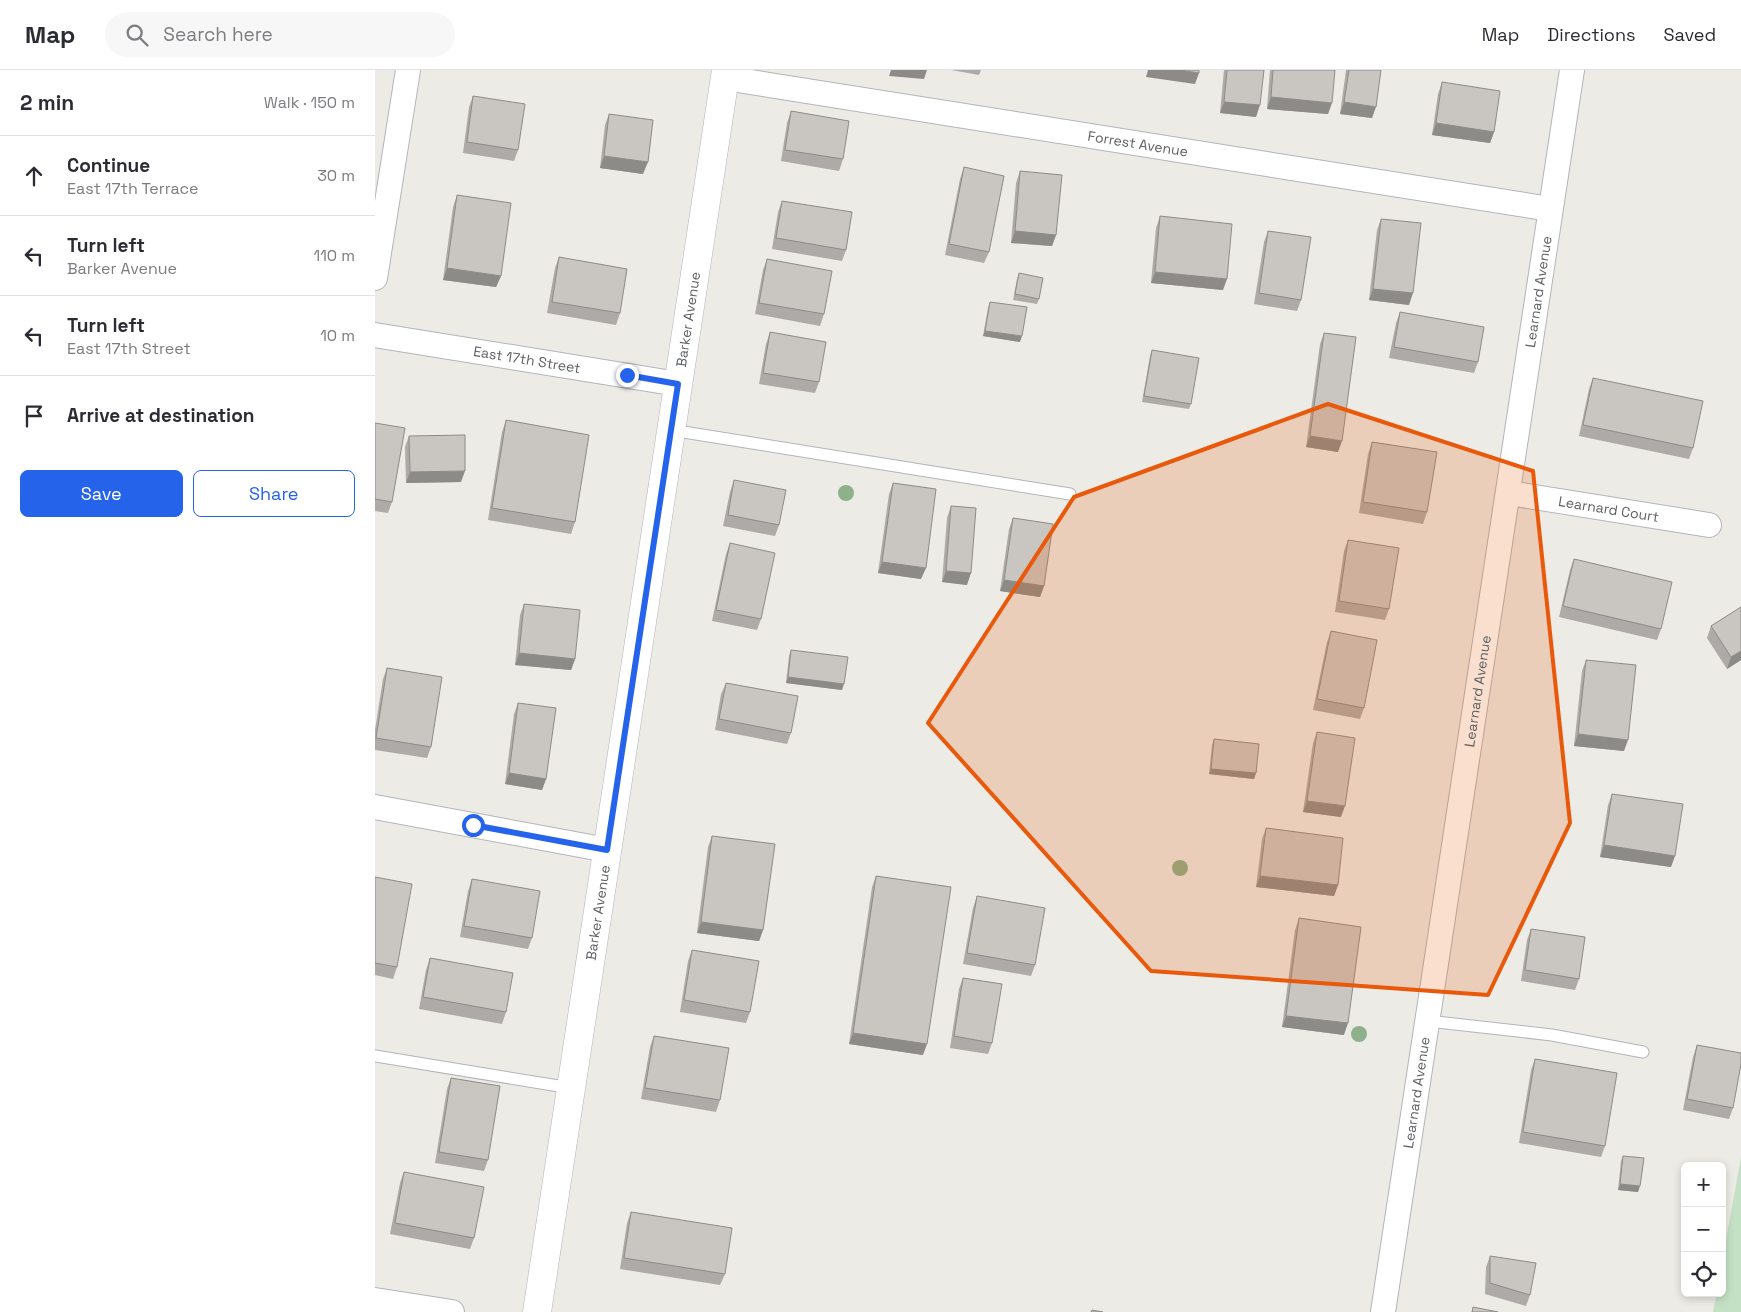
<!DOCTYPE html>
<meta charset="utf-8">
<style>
body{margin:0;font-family:"Space Grotesk",sans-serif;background:#f7f7f7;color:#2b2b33}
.controls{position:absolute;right:15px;bottom:15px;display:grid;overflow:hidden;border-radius:8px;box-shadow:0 2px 8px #0003}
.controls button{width:45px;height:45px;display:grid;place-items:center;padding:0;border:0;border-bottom:1px solid #e1e1e2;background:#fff;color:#2b2b33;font:25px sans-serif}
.stop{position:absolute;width:15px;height:15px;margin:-11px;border:4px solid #2563eb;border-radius:50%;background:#fff}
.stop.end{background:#2563eb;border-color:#fff;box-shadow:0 1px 5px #0008}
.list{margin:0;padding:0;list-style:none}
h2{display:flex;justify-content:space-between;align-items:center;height:65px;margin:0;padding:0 20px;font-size:21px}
h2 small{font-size:16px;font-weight:400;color:#7c7c81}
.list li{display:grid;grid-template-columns:32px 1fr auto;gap:15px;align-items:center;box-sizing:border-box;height:80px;padding:0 20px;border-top:1px solid #e1e1e2}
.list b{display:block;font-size:19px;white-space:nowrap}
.list p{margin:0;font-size:16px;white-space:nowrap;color:#7c7c81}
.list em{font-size:16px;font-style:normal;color:#7c7c81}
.actions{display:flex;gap:10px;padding:15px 20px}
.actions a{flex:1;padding:11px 0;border:1px solid #2563eb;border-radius:8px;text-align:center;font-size:18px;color:#2563eb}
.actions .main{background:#2563eb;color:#fff}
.icon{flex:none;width:28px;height:28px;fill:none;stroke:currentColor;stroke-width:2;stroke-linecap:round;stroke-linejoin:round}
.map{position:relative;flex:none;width:1366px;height:1242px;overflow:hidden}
header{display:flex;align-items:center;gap:30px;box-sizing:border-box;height:70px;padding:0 25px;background:#fff;border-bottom:1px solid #e1e1e2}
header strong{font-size:24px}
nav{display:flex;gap:28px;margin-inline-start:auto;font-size:18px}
.search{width:350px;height:45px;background:#f7f7f7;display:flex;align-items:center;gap:12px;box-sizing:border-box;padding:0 18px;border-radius:28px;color:#7c7c81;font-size:19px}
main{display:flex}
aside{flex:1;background:#fff}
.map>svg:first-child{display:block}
.green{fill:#c5e1c5}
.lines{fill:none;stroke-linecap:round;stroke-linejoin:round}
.lane-casing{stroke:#b2b5b8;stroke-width:13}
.street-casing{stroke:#b2b5b8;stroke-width:26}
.secondary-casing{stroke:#b1b4b8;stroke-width:29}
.lane{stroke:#fff;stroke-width:11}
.street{stroke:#fff;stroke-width:24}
.secondary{stroke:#fff;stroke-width:28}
.tree{fill:#8eb08b}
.wall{fill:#adaaa7}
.shaded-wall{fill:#8d8b88}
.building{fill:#c9c6c2;stroke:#8d8b88}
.route{stroke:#2563eb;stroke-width:6}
.marked{fill:#e8590c;fill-opacity:0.2;stroke:#e8590c;stroke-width:4;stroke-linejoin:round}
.labels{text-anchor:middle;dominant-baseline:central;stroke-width:4;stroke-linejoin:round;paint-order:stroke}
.street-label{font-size:14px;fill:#5d6063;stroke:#fff}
</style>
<header>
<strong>Map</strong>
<div class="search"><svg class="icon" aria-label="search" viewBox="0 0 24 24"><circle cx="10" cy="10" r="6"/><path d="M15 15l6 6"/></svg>Search here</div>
<nav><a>Map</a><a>Directions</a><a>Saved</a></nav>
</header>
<main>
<aside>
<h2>2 min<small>Walk · 150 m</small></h2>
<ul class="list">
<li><svg class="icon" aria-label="ahead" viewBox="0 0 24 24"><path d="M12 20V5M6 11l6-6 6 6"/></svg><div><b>Continue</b><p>East 17th Terrace</p></div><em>30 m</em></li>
<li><svg class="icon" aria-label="left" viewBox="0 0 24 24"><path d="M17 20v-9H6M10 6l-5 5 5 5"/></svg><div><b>Turn left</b><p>Barker Avenue</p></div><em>110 m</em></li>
<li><svg class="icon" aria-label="left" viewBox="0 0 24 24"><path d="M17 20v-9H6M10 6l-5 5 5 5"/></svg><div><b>Turn left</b><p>East 17th Street</p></div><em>10 m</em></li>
<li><svg class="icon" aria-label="arrive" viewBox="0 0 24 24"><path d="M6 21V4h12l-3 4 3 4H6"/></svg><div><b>Arrive at destination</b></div></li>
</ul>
<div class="actions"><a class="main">Save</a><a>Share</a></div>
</aside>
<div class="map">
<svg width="1366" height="1242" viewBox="0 0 1366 1242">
<rect width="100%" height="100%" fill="#edebe5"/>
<path class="green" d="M1366 1087V1242H1338L1342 1223H1347V1192Z"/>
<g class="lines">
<defs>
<path id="lane" d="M296 360 695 424
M1053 951 1177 965 1268 982
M0 986 196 1018"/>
<g id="street">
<path id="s1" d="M350 8 1175 139"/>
<path d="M0 208 33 0"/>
<path id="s2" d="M0 265 303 314"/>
<path id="s3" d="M1134 423 1334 455"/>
<path d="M0 737 232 780"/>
<path d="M0 1230 77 1242"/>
<path id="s4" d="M1008 1242 1197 0"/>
</g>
<g id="secondary">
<path id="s5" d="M162 1242 351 0"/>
</g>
</defs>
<use href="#lane" class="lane-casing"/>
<use href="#street" class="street-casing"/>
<use href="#secondary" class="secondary-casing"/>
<use href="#lane" class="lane"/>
<use href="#street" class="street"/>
<use href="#secondary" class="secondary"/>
</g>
<g class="tree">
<circle cx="471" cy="423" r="8"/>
<circle cx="805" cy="798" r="8"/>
<circle cx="984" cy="964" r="8"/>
</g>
<path class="wall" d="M576 0H606L604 5Z
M849 0H889L881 47 845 43Z
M895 0H960L953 44 892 39Z
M971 0H1006L997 48 965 44Z
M1067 12 1119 62 1115 73 1057 65 1063 24Z
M98 26 143 80 139 91 88 83 94 37Z
M416 41 468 89 464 101 406 91 412 53Z
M234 44 268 104 225 98 230 55Z
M589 97 614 182 609 193 570 185 585 109Z
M645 101 681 165 677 176 636 173 641 113Z
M82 125 126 206 121 217 68 210 78 137Z
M407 131 471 180 467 191 397 179 403 142Z
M785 146 848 220 776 213 781 158Z
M1006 149 1034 235 994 230 1002 160Z
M893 161 926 230 922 241 879 234 889 172Z
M184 187 245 243 241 255 172 243 180 198Z
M392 189 449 244 445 256 380 244 388 200Z
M644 203 664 229 662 234 638 230 642 209Z
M615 232 645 272 608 266 613 238Z
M1025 242 1103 292 1099 303 1014 288 1021 253Z
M395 262 444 312 440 323 384 314 391 274Z
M949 263 963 382 931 377 945 274Z
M777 280 816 334 814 339 767 332 775 286Z
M1218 308 1318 378 1314 389 1204 366 1214 319Z
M131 350 200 452 196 464 113 450 127 362Z
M0 353 17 432 13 443 0 441Z
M34 366 86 412 31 413 30 377Z
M997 372 1052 442 1048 454 984 443 993 384Z
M359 410 404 455 400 466 348 456 355 422Z
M518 413 546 509 503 503 514 424Z
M576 436 592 515 567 512 572 448Z
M638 448 669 516 665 527 625 521 634 459Z
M973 470 1014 539 1010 550 960 542 969 481Z
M355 473 386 549 382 560 337 551 351 484Z
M1199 489 1286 559 1282 570 1184 547 1195 500Z
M149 534 200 589 196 600 140 595 145 545Z
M1366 537V590L1352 599 1332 568 1336 556Z
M956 561 989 638 985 649 938 640 952 572Z
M416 580 467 620 411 613 414 586Z
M1211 590 1249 681 1199 676 1207 601Z
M12 598 56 677 52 688 0 680V660L8 609Z
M351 613 416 663 412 674 340 660 346 624Z
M143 633 171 709 167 720 130 714 139 644Z
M942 662 966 747 928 742 938 673Z
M839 669 881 703 879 709 834 704 837 675Z
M1237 724 1296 797 1225 787 1233 735Z
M891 758 963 815 959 826 881 817 887 769Z
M337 766 388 860 384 871 322 863 333 777Z
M501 806 548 985 474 974 497 817Z
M0 807 22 897 18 909 0 905Z
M97 809 157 868 153 879 85 867 93 821Z
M602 826 660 895 656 906 588 894 598 838Z
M924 848 969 965 907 957 920 860Z
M1156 859 1204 909 1200 920 1146 911 1152 870Z
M317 880 375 942 371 953 305 942 313 891Z
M55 888 131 942 127 954 44 939 51 900Z
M588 908 617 973 613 984 575 978 584 919Z
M279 966 345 1030 341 1042 266 1029 275 977Z
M1322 975 1358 1038 1354 1049 1308 1040 1318 987Z
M1160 989 1230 1076 1226 1087 1144 1073 1156 1000Z
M76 1008 113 1090 109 1101 60 1093 72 1019Z
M1248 1086 1263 1122 1243 1120 1246 1091Z
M29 1102 99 1168 95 1179 15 1164 25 1113Z
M256 1142 350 1204 345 1215 245 1199 252 1153Z
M1115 1186 1155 1225 1151 1236 1110 1224 1111 1197Z"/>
<path class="shaded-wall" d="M516 0H552L549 9 514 6Z
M773 0H805L824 3 820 14 771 7Z
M896 27 957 33 953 44 892 39Z
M849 32 885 35 881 47 845 43Z
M969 32 1001 37 997 48 965 44Z
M1061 53 1119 62 1115 73 1057 65Z
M229 86 273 92 268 104 225 98Z
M640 161 681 165 677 176 636 173Z
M72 198 126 206 121 217 68 210Z
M780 202 852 209 848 220 776 213Z
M998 219 1038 223 1034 235 994 230Z
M610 261 647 266 645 272 608 266Z
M935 366 967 371 963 382 931 377Z
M90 401 86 412 31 413 35 402Z
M507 492 551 498 546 509 503 503Z
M571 501 596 503 592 515 567 512Z
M629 510 669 516 665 527 625 521Z
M1366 581V590L1352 599 1356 587Z
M144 583 200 589 196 600 140 595Z
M413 607 469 614 467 620 411 613Z
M1203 664 1253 670 1249 681 1199 676Z
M836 699 881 703 879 709 834 704Z
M134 703 171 709 167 720 130 714Z
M932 731 970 736 966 747 928 742Z
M1229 775 1300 786 1296 797 1225 787Z
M885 806 963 815 959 826 881 817Z
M326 852 388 860 384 871 322 863Z
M911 946 973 953 969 965 907 957Z
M478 963 552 974 548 985 474 974Z
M1245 1114 1265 1116 1263 1122 1243 1120Z"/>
<path class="building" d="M805 0H824V3Z
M852 0H889L885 35 849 32Z
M898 0H960L957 33 896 27Z
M974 0H1006L1001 37 969 32Z
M1067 12 1125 21 1119 62 1061 53Z
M98 26 150 34 143 80 92 72Z
M416 41 474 51 468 89 410 80Z
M234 44 278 50 273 92 229 86Z
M589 97 629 106 614 182 574 174Z
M645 101 687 105 681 165 640 161Z
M82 125 136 133 126 206 72 198Z
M407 131 477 142 471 180 401 168Z
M785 146 857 154 852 209 780 202Z
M1006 149 1046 153 1038 223 998 219Z
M893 161 936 167 926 230 884 223Z
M184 187 252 199 245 243 177 232Z
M392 189 457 201 449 244 384 233Z
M644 203 668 208 664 229 640 224Z
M615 232 652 237 647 266 610 261Z
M1025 242 1109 257 1103 292 1019 277Z
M395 262 451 272 444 312 388 303Z
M949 263 981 267 967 371 935 366Z
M777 280 824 288 816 334 769 326Z
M1218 308 1328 331 1318 378 1208 355Z
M131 350 214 365 200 452 117 438Z
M0 353 30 358 17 432 0 429Z
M90 365V401L35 402 34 366Z
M997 372 1062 382 1052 442 988 432Z
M359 410 411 420 404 455 353 445Z
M518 413 561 419 551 498 507 492Z
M576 436 601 438 596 503 571 501Z
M638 448 678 454 669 516 629 510Z
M973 470 1024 478 1014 539 964 531Z
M355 473 400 483 386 549 341 540Z
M1199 489 1297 512 1286 559 1188 536Z
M149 534 205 540 200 589 144 583Z
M1366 537V581L1356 587 1336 556Z
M956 561 1002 570 989 638 942 629Z
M416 580 473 587 469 614 413 607Z
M1211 590 1261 595 1253 670 1203 664Z
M12 598 67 607 56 677 1 668Z
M351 613 423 626 416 663 344 649Z
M143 633 181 638 171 709 134 703Z
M942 662 980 668 970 736 932 731Z
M839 669 884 674 881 703 836 699Z
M1237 724 1308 734 1300 786 1229 775Z
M891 758 968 768 963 815 885 806Z
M337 766 400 774 388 860 326 852Z
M501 806 576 817 552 974 478 963Z
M0 807 37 814 22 897 0 893Z
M97 809 165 821 157 868 89 856Z
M602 826 670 838 660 895 592 883Z
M924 848 986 857 973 953 911 946Z
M1156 859 1210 867 1204 909 1150 900Z
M317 880 384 891 375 942 309 930Z
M55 888 138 903 131 942 48 927Z
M588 908 627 914 617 973 579 966Z
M279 966 354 978 345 1030 270 1018Z
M1322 975 1366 983V994L1358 1038 1312 1029Z
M1160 989 1242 1003 1230 1076 1148 1062Z
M76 1008 125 1016 113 1090 64 1082Z
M1248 1086 1269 1088 1265 1116 1245 1114Z
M29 1102 109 1117 99 1168 20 1153Z
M256 1142 357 1158 350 1204 249 1188Z
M1115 1186 1161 1193 1155 1225 1115 1213Z
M1098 1237 1123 1242H1097Z
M717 1240 728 1242H716Z"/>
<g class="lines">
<path class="route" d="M98 755 232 780 303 314 252 305"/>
</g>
<path class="marked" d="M953 334 1158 401 1195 753 1113 925 776 901 553 653 699 427Z"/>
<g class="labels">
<g class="street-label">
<text stroke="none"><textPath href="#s1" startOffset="418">Forrest Avenue</textPath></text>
<text stroke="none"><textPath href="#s4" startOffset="1032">Learnard Avenue</textPath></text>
<text stroke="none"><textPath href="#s5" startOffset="1004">Barker Avenue</textPath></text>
<text stroke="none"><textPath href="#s2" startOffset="154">East 17th Street</textPath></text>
<text stroke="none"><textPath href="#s3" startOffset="101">Learnard Court</textPath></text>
<text stroke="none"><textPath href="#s4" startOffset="628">Learnard Avenue</textPath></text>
<text stroke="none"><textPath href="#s5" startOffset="404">Barker Avenue</textPath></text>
<text stroke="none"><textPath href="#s4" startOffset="222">Learnard Avenue</textPath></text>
</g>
</g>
</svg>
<div class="controls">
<button>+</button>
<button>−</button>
<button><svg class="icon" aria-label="locate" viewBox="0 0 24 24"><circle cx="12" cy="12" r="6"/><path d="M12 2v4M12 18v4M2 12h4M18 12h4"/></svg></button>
</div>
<div class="stop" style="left:98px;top:755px"></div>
<div class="stop end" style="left:252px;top:305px"></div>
</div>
</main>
